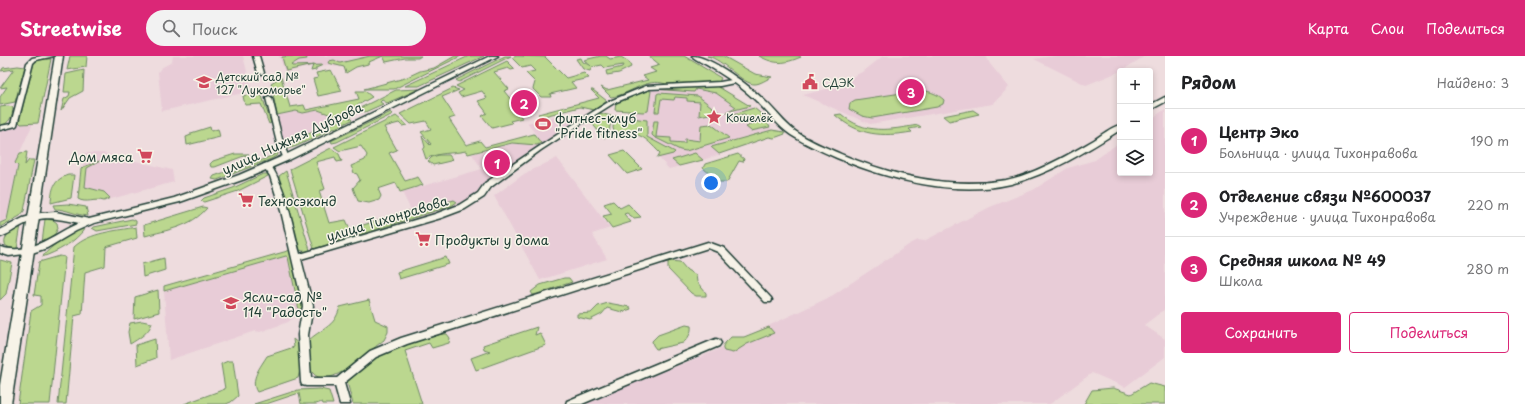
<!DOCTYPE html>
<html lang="ru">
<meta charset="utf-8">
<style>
body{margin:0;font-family:"Playpen Sans",sans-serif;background:#f2f2f2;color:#202124}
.controls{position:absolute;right:12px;top:12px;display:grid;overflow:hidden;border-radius:4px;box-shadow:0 2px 6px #0003}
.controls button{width:36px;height:36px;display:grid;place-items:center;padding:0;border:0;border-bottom:1px solid #e0e0e0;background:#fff;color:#202124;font:20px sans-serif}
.you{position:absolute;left:711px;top:127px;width:14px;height:14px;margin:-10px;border:3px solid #fff;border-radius:50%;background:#1a73e8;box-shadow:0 0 0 6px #1a73e833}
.badge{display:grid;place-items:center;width:26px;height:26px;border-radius:50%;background:#db2777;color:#fff;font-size:13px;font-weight:700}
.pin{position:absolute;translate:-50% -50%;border:2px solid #fff;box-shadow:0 1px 4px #0006}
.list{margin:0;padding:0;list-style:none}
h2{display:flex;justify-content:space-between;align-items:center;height:52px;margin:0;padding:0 16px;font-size:17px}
h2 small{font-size:13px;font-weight:400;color:#757577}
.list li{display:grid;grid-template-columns:26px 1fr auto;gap:12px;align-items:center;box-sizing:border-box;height:64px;padding:0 16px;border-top:1px solid #e0e0e0}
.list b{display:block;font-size:15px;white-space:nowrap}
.list p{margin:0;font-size:13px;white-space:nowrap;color:#757577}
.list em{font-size:13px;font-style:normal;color:#757577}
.actions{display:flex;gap:8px;padding:12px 16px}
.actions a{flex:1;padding:9px 0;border:1px solid #db2777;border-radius:4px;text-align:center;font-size:14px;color:#db2777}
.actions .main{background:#db2777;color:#fff}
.icon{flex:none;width:22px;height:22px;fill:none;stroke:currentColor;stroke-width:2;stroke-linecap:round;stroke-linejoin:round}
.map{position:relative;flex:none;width:1165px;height:348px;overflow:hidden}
header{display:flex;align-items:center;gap:24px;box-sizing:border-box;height:56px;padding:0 20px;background:#db2777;color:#fff}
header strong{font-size:19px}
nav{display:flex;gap:22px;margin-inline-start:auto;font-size:14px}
.search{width:280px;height:36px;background:#f2f2f2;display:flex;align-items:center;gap:10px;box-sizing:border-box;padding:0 14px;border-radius:22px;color:#757577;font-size:15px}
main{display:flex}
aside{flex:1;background:#fff}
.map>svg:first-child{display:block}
.built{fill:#e8ccd7}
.green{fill:#bbd78f;stroke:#6d8a62}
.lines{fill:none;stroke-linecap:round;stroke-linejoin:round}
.minor-casing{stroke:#1f3d34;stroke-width:3}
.tertiary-casing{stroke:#1f3d34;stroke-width:3}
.secondary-casing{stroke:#1f3d34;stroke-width:3}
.minor{fill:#f7f3e8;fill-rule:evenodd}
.tertiary{fill:#f7f3e8;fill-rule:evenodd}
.secondary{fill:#f7f3e8;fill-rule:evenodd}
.labels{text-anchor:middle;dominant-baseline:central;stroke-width:3;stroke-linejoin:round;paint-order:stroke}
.far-poi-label{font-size:11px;fill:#1f3d34;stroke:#f7f3e8;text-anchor:start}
.poi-label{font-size:13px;fill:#1f3d34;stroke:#f7f3e8;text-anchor:start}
.street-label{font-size:13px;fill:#1f3d34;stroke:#f7f3e8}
</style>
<header>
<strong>Streetwise</strong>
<div class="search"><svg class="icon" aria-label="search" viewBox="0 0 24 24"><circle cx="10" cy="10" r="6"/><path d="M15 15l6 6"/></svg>Поиск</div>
<nav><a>Карта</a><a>Слои</a><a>Поделиться</a></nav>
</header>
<main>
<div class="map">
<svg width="1165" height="348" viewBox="0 0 1165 348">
<rect width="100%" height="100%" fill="#eedcde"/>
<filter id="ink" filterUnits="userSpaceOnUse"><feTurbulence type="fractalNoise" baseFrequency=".025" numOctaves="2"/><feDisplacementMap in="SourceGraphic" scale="8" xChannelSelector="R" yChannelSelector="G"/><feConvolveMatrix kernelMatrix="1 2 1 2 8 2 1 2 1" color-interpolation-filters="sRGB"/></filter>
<g filter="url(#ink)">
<path class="built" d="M173 0H243L252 35 162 55 158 16 161 12 172 6Z
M279 0H380L365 5 334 11 333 8 315 11 314 10 285 16Z
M883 0H986L990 8 1009 31 993 48 870 68 803 39 830 32 864 15Z
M1054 0H1145L1121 15 1086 29 1034 3Z
M717 30 760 57 776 79 703 104 669 113 659 102 664 98 628 66 632 41 653 33Z
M1165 53V253L1144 269 1165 283V301L1125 331 1092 317 1050 348H582L715 295 830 241 910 188 918 184 924 185 990 151 1033 134 1068 112 1095 104 1120 86V117H1150V64Z
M318 54 344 63 280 93 273 67 279 66 277 59 296 55 303 57Z
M561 58 579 62 481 130 478 137 458 149 416 164 402 136 482 113 472 98 538 81 527 67Z
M32 64 34 65 15 107 18 110 7 164 0 167V69Z
M84 97H103L172 114 174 126 107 144 80 137Z
M557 102 610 172 592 178 607 203 540 224 494 140 524 118Z
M286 200H288L299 254 296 260 288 266 260 276 255 275 169 304 164 235Z"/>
<path class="green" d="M70 0H87L86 11 67 14Z
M290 0H306L307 3 299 4 291 9 292 10 323 9 316 12V14L311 15 313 9 286 15 282 1Z
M370 0H421L418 2H405L386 6 383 0 369 6 368 8 356 11 346 17 344 11 328 7 329 5 334 4 340 7Z
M455 0H461L394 33H364L405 22 420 15 434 12Z
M469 0H484L419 30H405Z
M505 0H511L459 26 456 24Z
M516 0 545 1 566 22 584 17 589 22 571 26 576 32 550 38 551 41H541L533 33 535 26 526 17 535 15 530 10 522 12 512 2Z
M601 0H606L610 3 621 1 629 6 631 11 619 17 607 19 606 15 622 11 623 9 605 12 602 9 592 11 590 15 583 13 576 3 581 2 583 6 591 10 584 4Z
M649 0H684L721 22 719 26 666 28C645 21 630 39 611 41L601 31 607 34 648 24 643 20 656 16 650 12 660 9Z
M707 0H723L755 18 772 21C767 23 760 28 755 28 743 29 723 3 707 0Z
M759 0H799L801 1C784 8 776 9 759 0Z
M41 3H51L38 67 21 68 19 66 34 7Z
M507 5 515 13 511 14 508 12 494 16 509 33 504 35 521 56 518 57 522 62 510 65 512 67 492 72 482 60 487 57 478 45 487 42 482 35 461 41 458 37 464 34 456 30Z
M18 10 25 11 15 46 0 49V41L7 31 0 32 14 13 1 15 3 12Z
M84 14 83 35 70 42 61 55 64 43 69 40 70 36H64L66 18Z
M331 14 342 35 318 40 313 23 318 22 316 17Z
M281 21 290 51 304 49 306 54 359 43 356 35H365L372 41 337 61 318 54 303 57 296 55 277 59 271 27Z
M717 30 750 50 726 56 736 51 716 37 696 33 694 36 653 33Z
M453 32 459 34 442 41 455 61 449 63 466 89 480 85 485 91 534 78 541 87 537 89 512 87 468 98 466 95C452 98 438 96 426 103L423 94 425 91 422 80 430 89 431 88 421 76 431 73 426 65 411 68 400 58Z
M419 33 387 47 382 44 380 46 383 48 365 56 362 54 351 60 346 59 396 34Z
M591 34H593L607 45 594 54 580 51 544 60H540L538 58 599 42Z
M645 34 651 35 648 55 643 56 615 54 616 46Z
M922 34C931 36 938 38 944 44L943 48 937 51 872 62 862 60 849 53 850 47 855 44Z
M659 37 698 40 721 58 717 59 714 57 699 60 700 46 687 45V42L675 41 674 44 661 43 659 56H655L657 38Z
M252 38 262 40 271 67 269 68 261 48 245 49 243 40Z
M8 50 13 51C13 60 9 68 0 70V51Z
M754 52 760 57 770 71 751 75 746 71 755 66 744 58 736 60 730 59Z
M973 54 979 58 949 65 943 60Z
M391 56 393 58 337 86 332 87 331 85Z
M600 57 611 60 609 80 604 82 590 65Z
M841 58C865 79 889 74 918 69L921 71 909 73 912 76C882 81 859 80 835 59Z
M344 60 349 61 352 64 297 90 287 93 282 86C304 80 326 73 344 60Z
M396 60 407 69 402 70 399 67 384 71 397 94 389 97 405 125 418 121 423 129 400 136 396 127 378 133 381 140 379 144 369 147 358 145 353 132 360 124 357 118 354 117 351 110 365 104 367 99 361 90 340 95 334 91Z
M614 60 647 64V81L675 96 673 98 657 102 660 97C644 81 640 74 616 81L613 72Z
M654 65H658L656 81 671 82V86L685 87V83L700 85 701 69 711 68 729 82 686 95 680 94 654 81 652 79Z
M210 71 211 75 218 73 220 81 187 89 186 81 191 79V77Z
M772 74 784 76 785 78 774 82 769 81 719 98 711 91Z
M331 92 339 98 342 105 337 106 335 101 316 106 325 133 319 135 329 167 346 164 350 173 409 155 410 157 454 144 457 146 451 150 314 193 290 113Z
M277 94 278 99 271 103 217 124 212 123 214 120 231 114 233 116 276 98 274 95Z
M624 95 642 113 627 118 610 99Z
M27 96 25 109 29 104H34L24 155 20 160 0 171V167L7 164 18 110 15 107 20 97Z
M695 97 703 104 679 110 672 104Z
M235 98H249L215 111H211L210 108 213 105Z
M738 98 744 103 743 106 739 105 727 126H719L703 112 705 108Z
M439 99H449L452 103 450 105 433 109 428 105 432 101Z
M100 105 87 112 85 131 104 136 110 142 104 145C95 142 86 148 78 143L81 113 83 111Z
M286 115 310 194 308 196 299 194 279 120Z
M263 118H268V120L238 135 204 146 201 145 204 142 233 132Z
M68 119H74L71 142 51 147C52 133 53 124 68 119Z
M613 145 620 152 628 148 641 161 634 162 627 157 624 158 631 166 612 172 603 160 612 158 604 148Z
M68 148 86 151 88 160C76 159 66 153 55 153L53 149Z
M203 151 207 152C191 171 167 174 145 180L144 169Z
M45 163 53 164 57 167 58 172 55 178 42 187Z
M132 163 136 165V168L97 175 92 172 94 171Z
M21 169 17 193 10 192 5 189C3 179 13 174 21 169Z
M136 171 137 182 106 191 105 210 85 216 82 258 74 260 66 348H58L74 191C90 176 116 175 136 171Z
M85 172C76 186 57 196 42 201 52 189 69 177 85 172Z
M291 194 305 249 299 254 288 201 286 200 164 235V230Z
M60 200 65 201 50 348H18L31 255 41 249V240L34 239 39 206Z
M446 201 449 208 399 223 397 216Z
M164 202 165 214 143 221 142 208Z
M0 204 12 207 6 238 0 244Z
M670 205 680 206 687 214 696 219 697 226 706 237V240H696L691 237 668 213V206Z
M564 222H569L572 226 537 238 533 239 531 236 540 229Z
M158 234 159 256 134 263 135 241Z
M369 244 375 264 388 270V276L384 284C368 295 319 347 308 307 307 301 307 293 307 286 322 271 334 273 340 251Z
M608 247 630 251 631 253 622 256 607 252 602 258 590 264 577 261V258L591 257 598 250Z
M142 265 152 267C149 277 138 283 130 288L128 276 130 267Z
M686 269 691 270C692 276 688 283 683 287L656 293 653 289 652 285 658 279Z
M537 271 535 279 540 277 546 289 476 314 471 302 490 295 484 293 483 289Z
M769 271 774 277 747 288 733 297 724 295C720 289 727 286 731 281H744Z
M441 278H447L450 282 449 287 432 292 429 287 405 295 422 348H353L347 326 380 297Z
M155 283 156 302 137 309 136 289Z
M293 283 300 289V314L298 322 257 336C249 324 261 310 267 300L294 291Z
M228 305H233L238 340 231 346 226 348H184L225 333 221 308Z
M1149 327 1165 331V348H1084L1092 334 1113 332 1131 338Z
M320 333 329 335 333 348H323L322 346 316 348H301L299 337 266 348H254L298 334Z"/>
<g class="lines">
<defs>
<path id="minor" d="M42 0H55L36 4 33 7 17 69 16 70 0 74V70L11 68 27 7 32 2Z
M253 0H259L264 17 263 18 258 17Z
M737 23 740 25 739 26 720 30 649 33 614 47 587 64 541 94 491 131 484 141 465 153 441 162 301 203 313 250 308 279 311 322H337L370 295 401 282 708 186 724 192 771 242 772 244 771 246H765L718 196 708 192 407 288 376 301 344 327 350 348H340L335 330H306L302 329 301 326 298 279 303 250 281 155 270 120 263 110 264 108H270C287 134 292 168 300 198L435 158 459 149 478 137 485 127 537 92 583 62 610 45 646 30 720 26Z
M269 40 272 42 283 87 289 102 288 103H284L277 87 266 42Z
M716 283 719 284 721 287 719 290 582 348H566L567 345Z"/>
<path id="tertiary" d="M490 0H498L289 104 245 123 180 146 94 167 76 175 47 192 32 197 9 200 0 197V191C32 200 51 179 79 167 56 163 45 158 23 169 15 173 8 179 0 181V174L23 162 41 157 56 156 89 163 174 142 239 119 283 100Z
M692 0C711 0 751 31 765 45 776 55 784 67 795 75 809 85 825 91 841 98 893 120 949 133 1006 124 1033 119 1070 98 1094 84 1102 79 1111 71 1120 69V74C1087 95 1050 118 1011 128 955 141 889 124 837 102 821 95 805 88 791 79 774 67 762 48 745 35 734 26 722 18 710 11 704 7 697 5 692 0Z
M1165 41V46L1150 54V49Z"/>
<path id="secondary" d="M55 0H63L11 348H0V329Z"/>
</defs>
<use href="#minor" class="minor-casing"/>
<use href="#tertiary" class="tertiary-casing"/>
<use href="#secondary" class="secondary-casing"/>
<use href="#minor" class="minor"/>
<use href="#tertiary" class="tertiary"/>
<use href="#secondary" class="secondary"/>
</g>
</g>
<defs>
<symbol id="school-bare" viewBox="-9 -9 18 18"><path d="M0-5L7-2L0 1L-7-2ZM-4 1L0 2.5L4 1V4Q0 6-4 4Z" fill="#d1495b" stroke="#f7f3e8" stroke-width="2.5" paint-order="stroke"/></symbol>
<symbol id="civic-bare" viewBox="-9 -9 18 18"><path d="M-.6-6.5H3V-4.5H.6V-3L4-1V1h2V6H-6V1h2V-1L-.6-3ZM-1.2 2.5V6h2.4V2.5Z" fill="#d1495b" stroke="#f7f3e8" stroke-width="2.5" paint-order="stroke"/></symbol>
<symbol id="sight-bare" viewBox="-9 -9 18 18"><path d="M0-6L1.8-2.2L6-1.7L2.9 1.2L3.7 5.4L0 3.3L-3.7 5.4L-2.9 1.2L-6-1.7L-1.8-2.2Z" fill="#d1495b" stroke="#f7f3e8" stroke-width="2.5" paint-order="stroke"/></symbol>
<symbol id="stadium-bare" viewBox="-9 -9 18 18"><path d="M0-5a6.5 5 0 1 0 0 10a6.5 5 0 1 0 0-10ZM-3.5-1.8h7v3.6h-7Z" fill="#d1495b" stroke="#f7f3e8" stroke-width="2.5" paint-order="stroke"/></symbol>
<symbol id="supermarket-bare" viewBox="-9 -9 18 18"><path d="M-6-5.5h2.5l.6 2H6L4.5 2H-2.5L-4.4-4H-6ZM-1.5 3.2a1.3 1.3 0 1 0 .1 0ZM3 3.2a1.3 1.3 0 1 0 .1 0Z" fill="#d1495b" stroke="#f7f3e8" stroke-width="2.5" paint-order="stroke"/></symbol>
</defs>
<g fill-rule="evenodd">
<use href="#school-bare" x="193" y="15" width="22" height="22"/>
<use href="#civic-bare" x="799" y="15" width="22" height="22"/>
<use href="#sight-bare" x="703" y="50" width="22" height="22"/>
<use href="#stadium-bare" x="532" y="57" width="22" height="22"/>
<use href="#supermarket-bare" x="134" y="89" width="22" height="22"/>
<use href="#supermarket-bare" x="235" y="133" width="22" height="22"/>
<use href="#supermarket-bare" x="412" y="172" width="22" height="22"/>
<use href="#school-bare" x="220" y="236" width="22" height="22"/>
</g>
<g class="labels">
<g class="far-poi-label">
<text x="216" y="20">Детский сад №<tspan x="216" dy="13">127 "Лукоморье"</tspan></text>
<text x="822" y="26">СДЭК</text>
<text x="726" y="61">Кошелёк</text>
</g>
<g class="poi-label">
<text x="555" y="61">фитнес-клуб<tspan x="555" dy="15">"Pride fitness"</tspan></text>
<text x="133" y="100" text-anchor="end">Дом мяса</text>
<text x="258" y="144">Техносэконд</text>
<text x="435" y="183">Продукты у дома</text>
<text x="243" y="240">Ясли-сад №<tspan x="243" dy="15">114 "Радость"</tspan></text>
</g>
<g class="street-label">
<text transform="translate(292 82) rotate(-25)">улица Нижняя Дуброва</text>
<text transform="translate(387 162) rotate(-17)">улица Тихонравова</text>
</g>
</g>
</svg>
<div class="controls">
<button>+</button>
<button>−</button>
<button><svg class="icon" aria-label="layers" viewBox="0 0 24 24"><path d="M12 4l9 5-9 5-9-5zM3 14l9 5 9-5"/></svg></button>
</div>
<div class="you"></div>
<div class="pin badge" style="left:497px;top:107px">1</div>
<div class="pin badge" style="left:524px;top:47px">2</div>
<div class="pin badge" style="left:911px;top:36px">3</div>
</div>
<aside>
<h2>Рядом<small>Найдено: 3</small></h2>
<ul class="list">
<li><span class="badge">1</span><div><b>Центр Эко</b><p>Больница · улица Тихонравова</p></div><em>190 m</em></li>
<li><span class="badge">2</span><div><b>Отделение связи №600037</b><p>Учреждение · улица Тихонравова</p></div><em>220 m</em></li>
<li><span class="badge">3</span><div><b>Средняя школа № 49</b><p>Школа</p></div><em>280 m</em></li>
</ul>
<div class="actions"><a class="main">Сохранить</a><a>Поделиться</a></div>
</aside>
</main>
